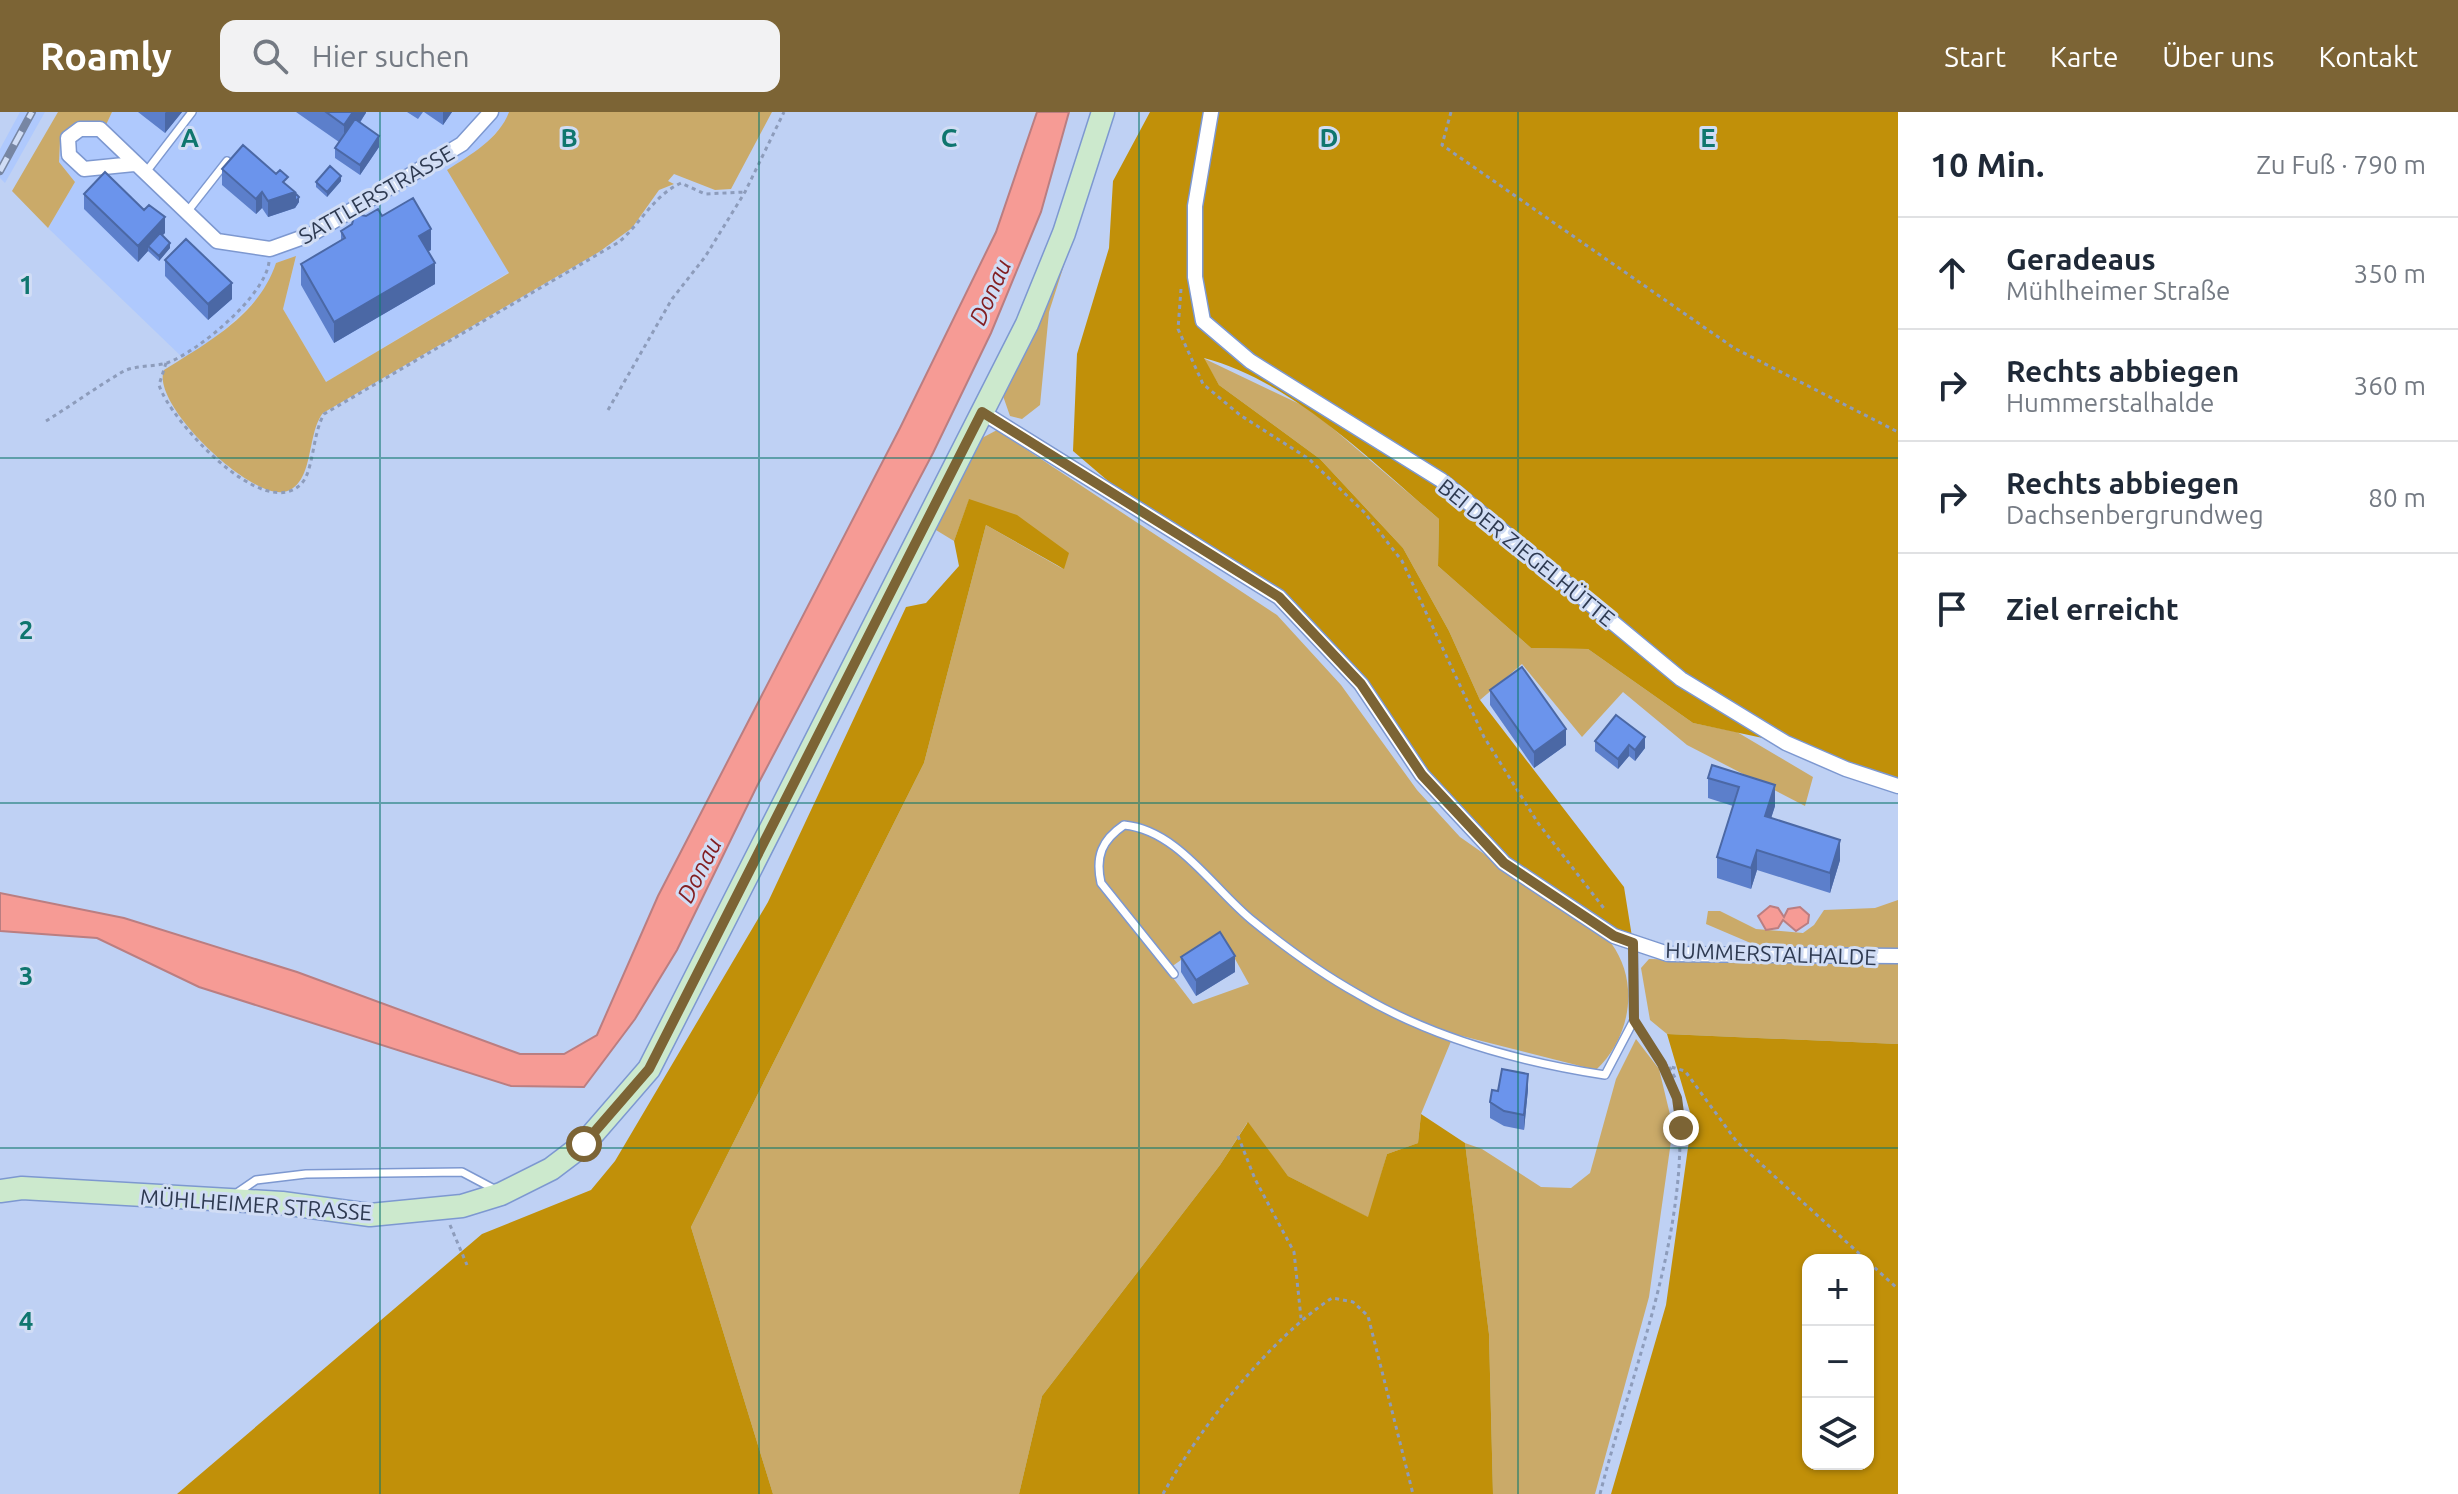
<!DOCTYPE html>
<html lang="de">
<meta charset="utf-8">
<style>
body{margin:0;font-family:Ubuntu,sans-serif;background:#f2f2f3;color:#1f2937}
.controls{position:absolute;right:24px;bottom:24px;display:grid;overflow:hidden;border-radius:16px;box-shadow:0 2px 6px #0004}
.controls button{width:72px;height:72px;display:grid;place-items:center;padding:0;border:0;border-bottom:2px solid #e0e1e3;background:#fff;color:#1f2937;font:40px sans-serif}
.stop{position:absolute;width:24px;height:24px;margin:-18px;border:6px solid #7c6435;border-radius:50%;background:#fff}
.stop.end{background:#7c6435;border-color:#fff;box-shadow:0 2px 8px #0008}
.list{margin:0;padding:0;list-style:none}
h2{display:flex;justify-content:space-between;align-items:center;height:104px;margin:0;padding:0 32px;font-size:34px}
h2 small{font-size:26px;font-weight:400;color:#747a83}
.list li{display:grid;grid-template-columns:52px 1fr auto;gap:24px;align-items:center;box-sizing:border-box;height:112px;padding:0 32px;border-top:2px solid #e0e1e3}
.list b{display:block;font-size:30px;white-space:nowrap}
.list p{margin:0;font-size:26px;white-space:nowrap;color:#747a83}
.list em{font-size:26px;font-style:normal;color:#747a83}
.icon{flex:none;width:44px;height:44px;fill:none;stroke:currentColor;stroke-width:2;stroke-linecap:round;stroke-linejoin:round}
.map{position:relative;flex:none;width:1898px;height:1382px;overflow:hidden}
header{display:flex;align-items:center;gap:48px;box-sizing:border-box;height:112px;padding:0 40px;background:#7c6435;color:#fff}
header strong{font-size:38px}
nav{display:flex;gap:44px;margin-inline-start:auto;font-size:28px}
.search{width:560px;height:72px;background:#f2f2f3;display:flex;align-items:center;gap:20px;box-sizing:border-box;padding:0 28px;border-radius:16px;color:#747a83;font-size:30px}
main{display:flex}
aside{flex:1;background:#fff}
.map>svg:first-child{display:block}
.built{fill:#afc9fd}
.green{fill:#caaa69;fill-rule:evenodd}
.forest{fill:#c19009;fill-rule:evenodd}
.water{fill:#f69b95;stroke:#ba7e81;stroke-width:2}
.lines{fill:none;stroke-linecap:round;stroke-linejoin:round}
.lane-casing{stroke:#7d98d0;stroke-width:10}
.street-casing{stroke:#7d98d0;stroke-width:17}
.secondary-casing{stroke:#7d98d0;stroke-width:25}
.path{stroke:#8d9cbb;stroke-width:3;stroke-dasharray:4 4;stroke-linecap:butt}
.lane{stroke:#fff;stroke-width:7}
.street{stroke:#fff;stroke-width:14}
.secondary{stroke:#cce9cd;stroke-width:22}
.rail-casing{stroke:#7786a3;stroke-width:8}
.rail{stroke:#d1ddf5;stroke-width:5;stroke-dasharray:15;stroke-linecap:butt}
.wall{fill:#5c7fcb}
.shaded-wall{fill:#4b68a5}
.building{fill:#6b94ec;stroke:#4b68a5;stroke-width:2}
.route{stroke:#7c6435;stroke-width:10}
.grid{fill:none;stroke:#0f766e;stroke-width:2;stroke-opacity:0.55}
.labels{text-anchor:middle;dominant-baseline:central;stroke-width:6;stroke-linejoin:round;paint-order:stroke}
.street-label{font-size:22px;fill:#2e3a51;stroke:#d1ddf5}
.water-label{font-size:24px;font-style:italic;fill:#831f22;stroke:#d1ddf5}
.grid-label{font-size:26px;text-anchor:middle;font-weight:bold;fill:#0f766e;stroke:#d1ddf5;stroke-width:6;stroke-linejoin:round;paint-order:stroke}
</style>
<header>
<strong>Roamly</strong>
<div class="search"><svg class="icon" aria-label="search" viewBox="0 0 24 24"><circle cx="10" cy="10" r="6"/><path d="M15 15l6 6"/></svg>Hier suchen</div>
<nav><a>Start</a><a>Karte</a><a>Über uns</a><a>Kontakt</a></nav>
</header>
<main>
<div class="map">
<svg width="1898" height="1382" viewBox="0 0 1898 1382">
<rect width="100%" height="100%" fill="#bfd1f4"/>
<path class="built" d="M20 0H45L5 71 0 66V37Z
M112 0H509L506 9 483 35 448 58 509 160 326 270 283 197 296 145 276 151 269 172 255 189 210 231 184 247 48 116 75 70 59 50 60 30 80 11 90 9 105 14Z"/>
<path class="green" d="M58 0H112L105 15C88 4 70 13 60 29L59 50 75 70 48 116 12 79Z
M509 0H772L731 77 715 78 674 62 668 69 674 72 659 78 632 116 599 140 323 301C306 322 315 373 284 380 250 387 150 292 164 258 208 230 259 203 276 151L296 144 283 197 326 270 509 161 447 58C470 43 499 27 509 0Z
M1065 150 1049 200 1040 293 1022 307 1010 304 1002 281Z
M1203 246 1310 297 1439 407 1438 454 1531 536 1588 537 1693 611 1737 620 1813 665 1805 694 1687 633 1623 580 1582 625 1522 552 1480 588 1449 519 1403 436 1320 347 1219 273Z
M997 318 1277 503 1341 573 1417 678 1460 725 1611 831C1640 870 1631 925 1596 958L1454 922 1421 1002 1418 1031 1387 1042 1369 1106 1288 1064 1247 1011 1220 1053 1042 1284 1019 1382H773L691 1115 924 651 986 413 1063 457 969 388 954 429 931 415 982 326ZM1220 820 1249 872 1193 892 1167 858Z
M1898 788V838H1767L1706 812 1708 799H1720L1756 817 1803 821 1814 813 1824 798 1875 796Z
M1649 847 1861 852 1898 849V932L1667 922 1650 908 1641 856Z
M1636 927 1659 957 1673 1015 1649 1185 1595 1382H1493L1489 1222 1465 1031 1482 1037 1541 1075 1571 1076 1590 1061 1616 967Z"/>
<path class="forest" d="M1150 0H1898V674L1786 631 1693 611 1588 537 1531 536 1438 454 1439 407C1371 349 1292 269 1204 246L1219 273 1320 347 1403 436 1449 519 1480 588 1624 775 1633 831 1504 751 1422 663 1361 572 1279 485 1156 410 1073 339 1077 242 1109 136 1113 69Z
M969 387 1017 403 1069 441 1064 457 986 413 924 651 691 1115 773 1382H177L482 1122 591 1078 615 1049 768 790 906 495 926 491 959 454 954 429Z
M1667 922 1898 932V1382H1611L1666 1193 1692 1007ZM1808 1148H1868V1352H1808Z
M1421 1002 1465 1031 1489 1222 1493 1382H1019L1042 1284 1220 1053 1248 1010 1288 1064 1368 1105 1387 1042 1418 1031Z"/>
<path class="water" d="M1037 0H1069L1041 100 991 221 933 341 757 674 677 838 635 907 584 975 511 974 199 875 97 826 0 819V781L124 806 297 860 520 942H564L597 923 658 784 900 316 996 120Z
M1770 794 1778 796 1784 805 1788 797 1800 795 1809 803 1808 811 1796 819 1783 808 1778 816 1766 818 1758 804Z"/>
<g class="lines">
<defs>
<path id="lane" d="M146 60 192 0
M187 100 227 49
M1174 862 1101 771C1095 744 1102 728 1124 713 1178 718 1214 778 1253 809 1285 835 1322 862 1358 882 1432 926 1520 950 1605 963L1634 908 1633 831
M237 1081 256 1068 306 1062 462 1060 496 1078"/>
<path id="street" d="M1211 0 1195 94V165L1203 209 1250 249 1441 368 1681 567 1786 631 1846 657 1898 674
M134 52 84 57 69 43 68 26 80 17H100L217 129 270 137 312 122 462 32 491 0
M982 300 1279 485 1361 572 1422 663 1504 751 1614 824 1668 842 1898 844"/>
<path id="secondary" d="M0 1079 22 1076 282 1091 370 1103 462 1094 501 1082 551 1057 584 1032 649 957 1027 212 1064 121 1103 0"/>
</defs>
<use href="#lane" class="lane-casing"/>
<use href="#street" class="street-casing"/>
<use href="#secondary" class="secondary-casing"/>
<path class="path" d="M1451 0 1442 33 1734 236 1898 320
M1181 177 1178 217 1203 272 1240 303 1309 347 1364 400 1402 449 1484 625 1538 711 1606 799
M166 251 159 273C170 308 263 411 301 372 314 359 312 323 324 302L619 130C642 110 653 84 681 71L705 82 745 80
M608 298 672 187 705 145 745 80 784 0
M46 309C72 293 98 274 124 259 137 253 153 255 167 251 199 239 265 184 269 150
M1664 953 1685 959 1737 1030 1898 1177
M1669 955 1677 969
M1238 1024 1255 1067 1294 1140 1301 1206
M450 1113 467 1153
M1163 1382C1199 1317 1270 1226 1332 1186L1353 1190 1368 1204 1413 1382
M1600 1382C1628 1273 1671 1168 1679 1055 1680 1032 1682 1010 1677 988 1672 963 1654 939 1640 918"/>
<use href="#lane" class="lane"/>
<use href="#street" class="street"/>
<use href="#secondary" class="secondary"/>
<defs>
<path id="rail" d="M0 59 32 0"/>
</defs>
<use href="#rail" class="rail-casing"/>
<use href="#rail" class="rail"/>
</g>
<path class="wall" d="M138 0H182L165 21Z
M296 0H366L360 11 379 35 360 63 335 46V36L339 30Z
M407 0H423L418 7Z
M424 0H452L443 13Z
M222 57 288 74 299 90 295 96 268 105 262 96 256 102 222 73Z
M341 69 327 85 316 75V70Z
M84 82 165 121 162 123 170 136 159 149 148 139 138 150 84 97Z
M366 104 431 138 428 139 435 172 334 231 301 173V152L341 128V119Z
M165 148 232 187 208 208 165 164Z
M1490 578 1566 633 1534 656 1490 593Z
M1595 629 1645 636 1635 649 1629 644 1618 657 1595 639Z
M1712 653 1775 694 1771 706 1840 748 1830 781 1757 758 1751 777 1717 766V745L1733 694 1708 686V666Z
M1181 845 1235 860 1196 884 1181 860Z
M1528 977 1524 1018 1504 1014 1490 1006V990L1498 979Z"/>
<path class="shaded-wall" d="M166 0H182L165 21V1Z
M353 0H366V1L344 33V13Z
M443 0H452L443 13Z
M379 24V35L360 63V53Z
M341 64V69L327 85V80Z
M262 80V96L256 102V87Z
M295 80V90L299 85V90L295 96 268 105V89Z
M165 105V121L150 136 148 134V139L138 150V134Z
M431 117V138L419 144V124Z
M170 131V136L159 149V144Z
M435 151V172L334 231V210Z
M232 171V187L208 208V192Z
M1566 617V633L1534 656V640Z
M1645 625V636L1635 649V638Z
M1629 633V644L1618 657V647Z
M1775 673V694L1765 725V704Z
M1840 728V748L1830 781V761Z
M1757 738V758L1751 777V756Z
M1235 844V860L1196 884V868Z
M1528 962V977L1524 1018V1003Z"/>
<path class="building" d="M326 0H353L344 13Z
M355 7 379 24 360 53 335 36Z
M243 33 276 62 280 58 288 65 283 70 295 80 268 89 262 80 256 87 222 57Z
M330 54 341 64 327 80 316 70Z
M105 60 144 98 149 93 165 105 138 134 84 82Z
M295 81 299 85 295 90Z
M413 86 431 117 419 124 435 151 334 210 301 152 345 126 341 119 352 112 355 102 366 104 378 97 382 104Z
M160 121 170 131 159 144 148 134Z
M186 127 232 171 208 192 165 148Z
M1522 555 1566 617 1534 640 1490 578Z
M1616 603 1645 625 1635 638 1629 633 1618 647 1595 629Z
M1712 653 1775 673 1765 704 1840 728 1830 761 1757 738 1751 756 1717 745 1739 675 1708 666Z
M1220 820 1235 844 1196 868 1181 845Z
M1502 957 1528 962 1524 1003 1504 999 1490 990 1492 978 1498 979Z"/>
<g class="lines">
<path class="route" d="M584 1032 649 957 982 300 1279 485 1361 572 1422 663 1504 751 1614 824 1633 831 1634 908 1662 952 1677 986 1681 1016"/>
</g>
<path class="grid" d="M380 0V1382M759 0V1382M1139 0V1382M1518 0V1382M0 346H1898M0 691H1898M0 1036H1898"/>
<g class="labels">
<g class="street-label">
<text transform="translate(376 82) rotate(-30)">SATTLERSTRASSE</text>
<text transform="translate(1527 440) rotate(39)">BEI DER ZIEGELHÜTTE</text>
<text transform="translate(1771 841) rotate(2)">HUMMERSTALHALDE</text>
<text transform="translate(256 1092) rotate(4)">MÜHLHEIMER STRASSE</text>
</g>
<g class="water-label">
<text transform="translate(990 180) rotate(-66)">Donau</text>
<text transform="translate(699 758) rotate(-63)">Donau</text>
</g>
</g>
<g class="grid-label">
<text x="190" y="35">A</text>
<text x="569" y="35">B</text>
<text x="949" y="35">C</text>
<text x="1329" y="35">D</text>
<text x="1708" y="35">E</text>
<text x="26" y="182">1</text>
<text x="26" y="527">2</text>
<text x="26" y="873">3</text>
<text x="26" y="1218">4</text>
</g>
</svg>
<div class="controls">
<button>+</button>
<button>−</button>
<button><svg class="icon" aria-label="layers" viewBox="0 0 24 24"><path d="M12 4l9 5-9 5-9-5zM3 14l9 5 9-5"/></svg></button>
</div>
<div class="stop" style="left:584px;top:1032px"></div>
<div class="stop end" style="left:1681px;top:1016px"></div>
</div>
<aside>
<h2>10 Min.<small>Zu Fuß · 790 m</small></h2>
<ul class="list">
<li><svg class="icon" aria-label="ahead" viewBox="0 0 24 24"><path d="M12 20V5M6 11l6-6 6 6"/></svg><div><b>Geradeaus</b><p>Mühlheimer Straße</p></div><em>350 m</em></li>
<li><svg class="icon" aria-label="right" viewBox="0 0 24 24"><path d="M7 20v-9h11M14 6l5 5-5 5"/></svg><div><b>Rechts abbiegen</b><p>Hummerstalhalde</p></div><em>360 m</em></li>
<li><svg class="icon" aria-label="right" viewBox="0 0 24 24"><path d="M7 20v-9h11M14 6l5 5-5 5"/></svg><div><b>Rechts abbiegen</b><p>Dachsenbergrundweg</p></div><em>80 m</em></li>
<li><svg class="icon" aria-label="arrive" viewBox="0 0 24 24"><path d="M6 21V4h12l-3 4 3 4H6"/></svg><div><b>Ziel erreicht</b></div></li>
</ul>
</aside>
</main>
